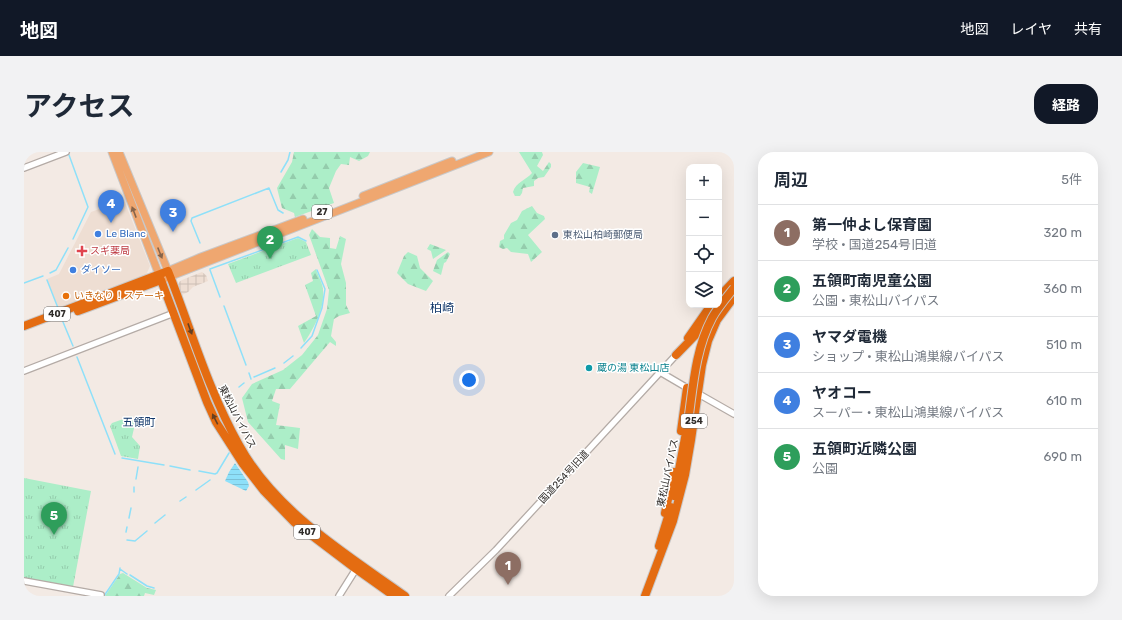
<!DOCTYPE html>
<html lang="ja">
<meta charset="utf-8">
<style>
body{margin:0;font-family:Rubik,"Noto Sans JP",sans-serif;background:#f2f2f3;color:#1f2937}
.controls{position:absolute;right:12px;top:12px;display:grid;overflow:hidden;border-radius:8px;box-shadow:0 4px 16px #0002}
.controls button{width:36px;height:36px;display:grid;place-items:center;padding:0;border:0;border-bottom:1px solid #e0e1e3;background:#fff;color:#1f2937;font:20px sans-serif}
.you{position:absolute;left:445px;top:228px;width:14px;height:14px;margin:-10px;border:3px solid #fff;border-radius:50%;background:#1a73e8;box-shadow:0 0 0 6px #1a73e833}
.badge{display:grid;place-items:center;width:26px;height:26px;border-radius:50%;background:#111827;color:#fff;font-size:13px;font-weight:700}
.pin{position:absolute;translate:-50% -33px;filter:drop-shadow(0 1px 2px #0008)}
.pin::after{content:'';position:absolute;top:21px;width:14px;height:12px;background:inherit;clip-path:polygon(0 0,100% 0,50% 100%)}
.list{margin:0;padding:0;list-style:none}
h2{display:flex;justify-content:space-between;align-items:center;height:52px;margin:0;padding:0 16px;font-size:17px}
h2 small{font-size:13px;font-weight:400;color:#747a83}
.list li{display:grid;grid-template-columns:26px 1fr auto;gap:12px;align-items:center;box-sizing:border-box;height:56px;padding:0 16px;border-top:1px solid #e0e1e3}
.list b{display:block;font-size:15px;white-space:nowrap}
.list p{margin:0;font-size:13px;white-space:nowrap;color:#747a83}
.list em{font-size:13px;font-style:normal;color:#747a83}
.icon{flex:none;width:22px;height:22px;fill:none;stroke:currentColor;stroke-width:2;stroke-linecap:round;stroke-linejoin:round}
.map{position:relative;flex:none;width:710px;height:444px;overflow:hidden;border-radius:16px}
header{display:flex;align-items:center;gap:24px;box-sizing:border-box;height:56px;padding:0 20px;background:#111827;color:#fff}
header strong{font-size:19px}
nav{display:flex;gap:22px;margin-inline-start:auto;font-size:14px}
.intro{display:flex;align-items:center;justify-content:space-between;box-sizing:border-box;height:96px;padding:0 24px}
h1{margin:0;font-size:28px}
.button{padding:10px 18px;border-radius:16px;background:#111827;color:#fff;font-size:14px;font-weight:700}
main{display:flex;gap:24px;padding:0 24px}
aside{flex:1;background:#fff;border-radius:16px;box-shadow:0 4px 16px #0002}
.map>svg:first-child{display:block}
.built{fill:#eeded3}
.industrial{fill:url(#industrial-grid)}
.grass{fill:url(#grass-tufts)}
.forest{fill:url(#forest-firs)}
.water{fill:url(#water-rules)}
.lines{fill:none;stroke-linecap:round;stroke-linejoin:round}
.stream{stroke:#8ee0f9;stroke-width:1.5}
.minor-casing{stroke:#b4aba6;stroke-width:8}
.major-casing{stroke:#c9c8c8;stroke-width:9}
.highway-casing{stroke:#c9c8c8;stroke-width:10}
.minor{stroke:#fff;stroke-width:5.5}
.major{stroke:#efa770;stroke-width:7}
.highway{stroke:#e46c11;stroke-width:8}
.highway-bridge-casing{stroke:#c9c8c8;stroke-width:10;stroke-linecap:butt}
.highway-bridge{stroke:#e46c11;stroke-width:8}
.oneway{fill:#86644a}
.oneway2{fill:#664022}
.shop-dot{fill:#3f7fe0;stroke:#fff;stroke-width:1.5}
.service-dot{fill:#5c6f8a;stroke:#fff;stroke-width:1.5}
.health-dot{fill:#e0444e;stroke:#fff;stroke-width:1.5}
.food-dot{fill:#e8710a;stroke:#fff;stroke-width:1.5}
.culture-dot{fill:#0f9aa8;stroke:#fff;stroke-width:1.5}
.labels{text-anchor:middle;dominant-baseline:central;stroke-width:3;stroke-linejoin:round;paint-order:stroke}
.shield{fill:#fff;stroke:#6e6c6a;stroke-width:1}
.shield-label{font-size:9px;font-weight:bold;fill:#302d2a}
.shop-label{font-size:10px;fill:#366cbe;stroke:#fff;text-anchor:start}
.service-label{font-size:10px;fill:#4e5e75;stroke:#fff;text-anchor:start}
.health-label{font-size:10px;fill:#be3a42;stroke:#fff;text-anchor:start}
.food-label{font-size:10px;fill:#c56008;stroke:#fff;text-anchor:start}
.culture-label{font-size:10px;fill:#0d838f;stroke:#fff;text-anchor:start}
.street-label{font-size:10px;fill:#302d2a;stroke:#fff}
.neighbourhood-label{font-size:11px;fill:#0f3669;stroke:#fff}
.quarter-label{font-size:12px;fill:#0f3669;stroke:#fff}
</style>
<header>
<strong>地図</strong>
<nav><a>地図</a><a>レイヤ</a><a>共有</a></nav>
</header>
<div class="intro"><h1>アクセス</h1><a class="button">経路</a></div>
<main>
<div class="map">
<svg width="710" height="444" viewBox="0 0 710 444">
<defs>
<pattern id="industrial-grid" width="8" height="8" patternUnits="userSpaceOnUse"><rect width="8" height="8" fill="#eeded3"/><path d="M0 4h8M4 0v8" fill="none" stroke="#ccbfb5"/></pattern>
<pattern id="grass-tufts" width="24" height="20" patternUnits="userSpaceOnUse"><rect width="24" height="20" fill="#aceec8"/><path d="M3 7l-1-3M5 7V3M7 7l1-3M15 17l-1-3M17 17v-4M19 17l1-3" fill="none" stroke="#94ccac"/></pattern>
<pattern id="forest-firs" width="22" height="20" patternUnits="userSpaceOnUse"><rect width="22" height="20" fill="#aceec8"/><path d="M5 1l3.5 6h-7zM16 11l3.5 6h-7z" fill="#94ccac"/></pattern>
<pattern id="water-rules" width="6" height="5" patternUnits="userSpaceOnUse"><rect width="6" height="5" fill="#8ee0f9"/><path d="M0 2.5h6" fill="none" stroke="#7bc0d6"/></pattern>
</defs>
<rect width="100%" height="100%" fill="#f3eae4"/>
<path class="built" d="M100 48 126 114 122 123 35 157 23 127 35 122 67 60Z"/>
<path class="industrial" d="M178 120 182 123 184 129 169 135 164 140 158 143 154 134 155 130 158 128Z"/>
<path class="grass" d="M274 86 282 90 287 103 212 131 204 112Z
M108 264 111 272 108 285 116 294 114 307 97 304 86 274 88 271Z
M0 326 67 339 49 435 0 426Z"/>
<path class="forest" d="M270 0H346L344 4 335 9 326 5 325 13 317 12 312 19 305 36 310 51 271 65 270 61 258 56 253 36 268 10Z
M495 0H518L519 3 513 14 519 19 525 10 527 12V15L520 25 514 26 510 29V34L499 36 498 41 496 44H491L489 40C492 30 502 28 508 21Z
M559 11 576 15 568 42 565 40 566 35 552 31V20Z
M508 54 513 61 520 64 521 67 504 83 518 100 507 110 504 102 487 100 483 96 479 97 475 95 476 89 480 87V83L487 71 493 68 498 59Z
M288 77 296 85 306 86V96L312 97 316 84 322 87 317 112 322 131V153L326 161 315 164 310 167 307 184 312 190V194L306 190 266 237H252L248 249 256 252 252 273 276 276 274 297 261 293V308L257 307 224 270 218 246 228 232 259 218 278 203 294 183 303 157 305 138 285 83Z
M406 92 422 98 409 107 407 99 403 97Z
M384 100 393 104 396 116 409 129 402 139 384 132 373 121 380 104Z
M424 100 426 102 422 110 420 111 417 123 409 119 413 108Z
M292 117C294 124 299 132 299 138 301 156 290 176 280 191L274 174 292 164 281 133 289 129 287 121Z
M99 421 123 436 132 438 130 443 121 441 120 444H81L96 422Z"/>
<path class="water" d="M211 311 224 330 225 334 222 339 201 329 205 320Z"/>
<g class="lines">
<path class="stream" d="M45 3 64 55 49 87
M257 20 264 8 266 0
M176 91 167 69 168 66 245 36 254 58 259 61
M186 117 274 85 282 89
M186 118 196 145
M26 121 32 118 44 96
M23 128 34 156
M0 131 19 124
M200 154 222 213
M39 170 49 194
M277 196 288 184 298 156 301 137 293 118
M53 205 91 302
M260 211 269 204
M225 221 227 227
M230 225 251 216
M215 235 220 231
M98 306 140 313
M146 314 166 318
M175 319 191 322 193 321 205 301
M112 327 114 315
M172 338 186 328
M110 340V335
M156 349 162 345
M105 366 107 356
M131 371 141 363
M102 380 103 375
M103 388 111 389 123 379
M96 417 103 422
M106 423 123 434 130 436
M80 444 95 422 96 416"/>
<defs>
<path id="minor" d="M0 16 42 0
M0 219 150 161
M636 220 665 237
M673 241 710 262
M0 429 77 443
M315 444 332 417
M425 444 472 398 652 203"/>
<path id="major" d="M88 0 137 128 465 0
M95 0 144 119 177 105 279 67
M339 44 428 9"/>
<path id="highway" d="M695 145 710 129
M54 159 137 128 183 250 192 270 219 312 240 339 270 370 332 417 370 444
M0 174 144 119C167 177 184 238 215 293 252 360 321 401 381 444
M664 186 687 153
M652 203 686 168
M657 279 663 236
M650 344 664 270
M641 361 650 320
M635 394 647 355
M621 444 649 369 661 323 667 288 678 213 684 189 693 168 710 145"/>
</defs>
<use href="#minor" class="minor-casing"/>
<use href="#major" class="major-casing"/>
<use href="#highway" class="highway-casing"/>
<use href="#minor" class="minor"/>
<use href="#major" class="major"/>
<use href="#highway" class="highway"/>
<defs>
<path id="highway-bridge" d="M664 270C669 235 671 198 688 166 694 155 702 146 710 136"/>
</defs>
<use href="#highway-bridge" class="highway-bridge-casing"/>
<use href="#highway-bridge" class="highway-bridge"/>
</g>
<defs><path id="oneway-solid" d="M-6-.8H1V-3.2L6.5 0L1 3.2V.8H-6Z"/></defs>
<g class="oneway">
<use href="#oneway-solid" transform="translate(110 60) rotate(-111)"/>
<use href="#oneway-solid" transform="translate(136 101) rotate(68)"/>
</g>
<g class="oneway2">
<use href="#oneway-solid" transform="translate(166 177) rotate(70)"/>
<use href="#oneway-solid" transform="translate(191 267) rotate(-117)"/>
</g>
<g class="shop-dot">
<circle cx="74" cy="82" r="4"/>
<circle cx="49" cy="118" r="4"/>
</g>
<circle class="service-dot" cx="531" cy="83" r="4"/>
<path class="health-dot" d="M56 93h4v4h4v4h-4v4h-4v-4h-4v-4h4z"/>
<circle class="food-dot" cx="42" cy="144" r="4"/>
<circle class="culture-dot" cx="565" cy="216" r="4"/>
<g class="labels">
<g class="shield">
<rect x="288" y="53" width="20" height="14" rx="3"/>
<rect x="20" y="155" width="26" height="14" rx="3"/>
<rect x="657" y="262" width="26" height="14" rx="3"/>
<rect x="270" y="373" width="26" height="14" rx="3"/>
</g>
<g class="shield-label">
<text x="298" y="60">27</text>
<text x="33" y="162">407</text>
<text x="670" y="269">254</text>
<text x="283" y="380">407</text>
</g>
<g class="shop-label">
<text x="82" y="82">Le Blanc</text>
<text x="57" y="118">ダイソー</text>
</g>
<g class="service-label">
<text x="539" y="83">東松山柏崎郵便局</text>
</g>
<g class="health-label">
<text x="66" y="99">スギ薬局</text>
</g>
<g class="food-label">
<text x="50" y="144">いきなり！ステーキ</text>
</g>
<g class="culture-label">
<text x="573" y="216">蔵の湯 東松山店</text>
</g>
<g class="street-label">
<text transform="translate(213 265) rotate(63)">東松山バイパス</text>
<text transform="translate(644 321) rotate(-78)">東松山バイパス</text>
<text transform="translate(540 325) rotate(-47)">国道254号旧道</text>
</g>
<g class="neighbourhood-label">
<text x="115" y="270">五領町</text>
</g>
<g class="quarter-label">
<text x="418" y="156">柏崎</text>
</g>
</g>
</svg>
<div class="controls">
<button>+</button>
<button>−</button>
<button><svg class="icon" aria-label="locate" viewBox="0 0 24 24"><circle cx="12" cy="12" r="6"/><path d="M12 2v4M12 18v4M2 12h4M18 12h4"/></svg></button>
<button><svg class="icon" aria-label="layers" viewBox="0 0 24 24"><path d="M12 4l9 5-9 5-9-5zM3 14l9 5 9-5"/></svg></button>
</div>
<div class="you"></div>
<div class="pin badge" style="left:484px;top:433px;background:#8d6e63">1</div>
<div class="pin badge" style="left:246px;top:107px;background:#2e9e5b">2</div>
<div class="pin badge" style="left:149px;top:80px;background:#3f7fe0">3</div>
<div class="pin badge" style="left:87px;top:71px;background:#3f7fe0">4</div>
<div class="pin badge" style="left:30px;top:383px;background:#2e9e5b">5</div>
</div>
<aside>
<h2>周辺<small>5件</small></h2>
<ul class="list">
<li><span class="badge" style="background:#8d6e63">1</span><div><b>第一仲よし保育園</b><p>学校 · 国道254号旧道</p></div><em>320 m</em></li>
<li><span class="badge" style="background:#2e9e5b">2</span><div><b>五領町南児童公園</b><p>公園 · 東松山バイパス</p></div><em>360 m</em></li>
<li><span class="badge" style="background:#3f7fe0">3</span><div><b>ヤマダ電機</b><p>ショップ · 東松山鴻巣線バイパス</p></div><em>510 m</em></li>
<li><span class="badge" style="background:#3f7fe0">4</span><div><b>ヤオコー</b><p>スーパー · 東松山鴻巣線バイパス</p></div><em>610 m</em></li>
<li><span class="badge" style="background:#2e9e5b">5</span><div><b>五領町近隣公園</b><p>公園</p></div><em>690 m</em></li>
</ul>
</aside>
</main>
